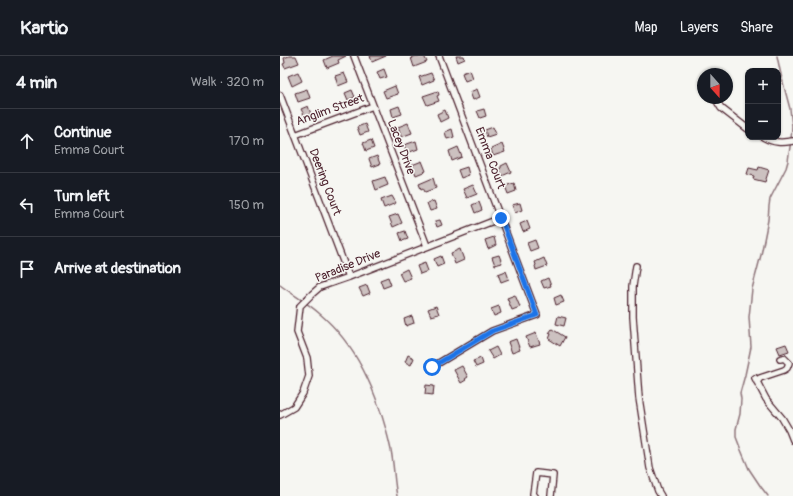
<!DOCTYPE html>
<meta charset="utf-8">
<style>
body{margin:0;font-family:Pangolin,sans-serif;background:#20242c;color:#f1f3f6}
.controls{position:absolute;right:12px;top:12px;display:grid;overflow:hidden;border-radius:8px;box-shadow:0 1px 3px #0004}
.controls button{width:36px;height:36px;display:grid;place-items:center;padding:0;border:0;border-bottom:1px solid #363941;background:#171b24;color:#f1f3f6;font:20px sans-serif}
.compass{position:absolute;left:417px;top:12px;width:36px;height:36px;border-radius:50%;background:#171b24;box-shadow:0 1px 3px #0004;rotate:159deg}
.stop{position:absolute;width:12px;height:12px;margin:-9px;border:3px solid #1a73e8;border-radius:50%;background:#fff}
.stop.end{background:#1a73e8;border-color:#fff;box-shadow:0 1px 4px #0008}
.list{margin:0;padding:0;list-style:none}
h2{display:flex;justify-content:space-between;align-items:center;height:52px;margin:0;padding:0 16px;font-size:17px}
h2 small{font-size:13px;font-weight:400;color:#9ea1a6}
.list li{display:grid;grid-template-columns:26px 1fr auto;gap:12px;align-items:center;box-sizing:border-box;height:64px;padding:0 16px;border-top:1px solid #363941}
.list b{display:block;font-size:15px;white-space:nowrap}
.list p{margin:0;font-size:13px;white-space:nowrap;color:#9ea1a6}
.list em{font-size:13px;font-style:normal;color:#9ea1a6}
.icon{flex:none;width:22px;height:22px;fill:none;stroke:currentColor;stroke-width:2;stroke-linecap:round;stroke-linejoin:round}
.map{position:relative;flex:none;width:513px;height:440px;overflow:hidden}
header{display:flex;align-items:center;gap:24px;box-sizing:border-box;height:56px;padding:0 20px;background:#171b24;border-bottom:1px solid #363941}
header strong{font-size:19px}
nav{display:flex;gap:22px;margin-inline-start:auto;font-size:14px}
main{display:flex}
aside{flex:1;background:#171b24}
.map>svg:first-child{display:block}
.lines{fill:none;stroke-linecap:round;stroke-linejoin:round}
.stream{stroke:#8e747a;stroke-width:1.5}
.building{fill:#ccc1c0;stroke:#4a1f2b}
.minor-casing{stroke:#4a1f2b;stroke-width:8}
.minor{stroke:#f6f6f2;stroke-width:5.5}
.route{stroke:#1a73e8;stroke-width:5}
.labels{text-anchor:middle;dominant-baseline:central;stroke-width:3;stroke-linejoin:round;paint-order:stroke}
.street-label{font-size:12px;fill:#4a1f2b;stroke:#f6f6f2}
</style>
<header>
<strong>Kartio</strong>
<nav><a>Map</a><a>Layers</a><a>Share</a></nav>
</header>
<main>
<aside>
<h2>4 min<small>Walk · 320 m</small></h2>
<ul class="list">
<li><svg class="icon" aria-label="ahead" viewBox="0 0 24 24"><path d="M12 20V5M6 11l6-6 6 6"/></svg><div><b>Continue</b><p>Emma Court</p></div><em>170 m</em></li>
<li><svg class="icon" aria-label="left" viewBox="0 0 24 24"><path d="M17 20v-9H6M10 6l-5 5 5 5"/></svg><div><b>Turn left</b><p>Emma Court</p></div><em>150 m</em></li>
<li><svg class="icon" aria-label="arrive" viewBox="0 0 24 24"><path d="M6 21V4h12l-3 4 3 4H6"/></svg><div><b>Arrive at destination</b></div></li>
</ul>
</aside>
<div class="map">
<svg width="513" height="440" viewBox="0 0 513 440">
<rect width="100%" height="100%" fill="#f6f6f2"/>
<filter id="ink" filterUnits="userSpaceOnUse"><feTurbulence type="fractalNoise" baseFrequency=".025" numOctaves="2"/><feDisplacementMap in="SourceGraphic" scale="8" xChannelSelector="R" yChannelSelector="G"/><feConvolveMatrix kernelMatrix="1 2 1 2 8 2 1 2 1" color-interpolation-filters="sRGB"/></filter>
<g filter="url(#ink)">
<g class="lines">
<path class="stream" d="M0 229C13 239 28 247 40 258 80 292 100 344 111 394 114 409 114 425 117 440
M488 440 481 431 469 413 461 394 456 381V373L460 358 461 343 460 337 465 319 471 291 469 261 472 233 481 199 488 164 489 150 490 143 506 112 508 105 511 84 512 70 510 53 501 19 497 0"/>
</g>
<path class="building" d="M9 0H16L19 7 5 12 3 8 5 7 4 2Z
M53 0H66L58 4 59 7 47 12 44 4Z
M90 0H106L92 6Z
M136 0H144L147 6 134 11 131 2Z
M176 0H184L185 3 178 6Z
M104 13 107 21 100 23 97 16Z
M190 14 193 22 185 25 182 17Z
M18 16 22 25 12 30 8 20Z
M64 17 68 26 58 30 55 20Z
M151 17 154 24 142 29 139 21Z
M115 30 118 38 106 42 103 35Z
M27 33 30 42 18 46 15 37Z
M197 33 200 41 193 44 190 36Z
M72 34 75 41 68 44 65 37Z
M158 35 159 39 157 40 159 45 147 49 143 40Z
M28 50 31 58 25 61 21 53Z
M119 50 122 58 113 61 111 53Z
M204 53 206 60 200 62 197 55Z
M165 54 168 62 160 66 157 58Z
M128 67 132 77 121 81 118 71Z
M85 68 88 76 80 79 77 71Z
M213 71 216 78 207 81 205 74Z
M172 73 174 81 167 83 165 76Z
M91 84 94 92 86 95 83 87Z
M136 85 138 93 127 97 124 89Z
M222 88 225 96 213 100 211 93Z
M178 91 182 101 172 105 169 95Z
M97 100 100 108 92 111 89 103Z
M142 105 146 115 136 119 132 109Z
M227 107 231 116 222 120 219 113 221 112V110Z
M187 111 189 119 181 122 178 114Z
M479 111 489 114 485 126 473 123 474 120 467 118 469 112 478 114Z
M105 121 108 129 96 134 93 125Z
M153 122 156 132 145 136 143 132 141 133 139 128Z
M234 127 236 135 228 138 225 130Z
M193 129 197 138 187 142 183 133Z
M112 140 116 147 104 152 101 144Z
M154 145 157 153 150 155 147 147Z
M199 146 202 154 195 157 192 149Z
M240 147 242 154 235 157 232 149Z
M118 158 122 167 113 171 109 161Z
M160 164 162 169 157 171 155 165Z
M247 165 250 173 243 176 240 168Z
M125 175 128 183 122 185 119 177Z
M214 181 216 189 208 193 205 184Z
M255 184 258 192 250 195 247 187Z
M180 193 184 204 175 208 171 197Z
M219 199 222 207 215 209 212 201Z
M161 200 164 208 157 211 154 203Z
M264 202 267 210 256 214 255 210 256 209 255 206Z
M145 207 148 215 140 218 137 210Z
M127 213 131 222 123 225 119 217Z
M226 215 229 223 221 226 218 218Z
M108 221 111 229 103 232 100 224Z
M268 222 271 230 264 232 261 225Z
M87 229 90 237 83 240 79 232Z
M235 239 240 251 232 254 227 242Z
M281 239 284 246 276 249 274 242Z
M156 250 159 258 151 260 148 253Z
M219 250 221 257 214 260 211 253Z
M132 260 134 267 126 270 124 263Z
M278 260 286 262 284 270 276 268Z
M272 273 285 281 280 290 269 283 271 278 269 277Z
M256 277 260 288 250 291 246 281Z
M236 283 240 294 232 297 228 286Z
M506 288 509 295 500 298 497 291Z
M216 291 220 299 213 303 208 295Z
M128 299 134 302 131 309 125 306Z
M201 302 203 308 196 311 193 305Z
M182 310 188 321 185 323 186 324 181 327 174 314Z
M146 329 154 330 153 339 145 338Z"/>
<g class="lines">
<defs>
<path id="minor" d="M74 0 147 190
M0 39 69 221
M435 42 441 52 468 73
M15 79 93 50
M483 81C494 87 501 87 513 85
M356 210 353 230V261L359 342 370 412 378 435 381 440
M152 311 212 275 257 259 159 0
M475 322 486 343 502 362 509 374 513 384
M477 326 480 322 504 314 507 312 509 307 504 302 500 303
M0 359 14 351 23 337 29 320 27 302 17 276 20 250 32 238 40 231 69 221 221 162
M255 440 253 438 256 417 273 419 271 440"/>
</defs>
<use href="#minor" class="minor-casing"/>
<use href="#minor" class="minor"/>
</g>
</g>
<g class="lines" filter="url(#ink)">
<path class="route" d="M152 311 212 275 257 259 221 162"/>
</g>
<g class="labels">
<g class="street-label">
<text transform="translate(50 54) rotate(-20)">Anglim Street</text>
<text transform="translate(121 91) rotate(69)">Lacey Drive</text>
<text transform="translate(210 102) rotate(69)">Emma Court</text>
<text transform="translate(45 126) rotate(69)">Deering Court</text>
<text transform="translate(68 210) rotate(-22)">Paradise Drive</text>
</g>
</g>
</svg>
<div class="controls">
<button>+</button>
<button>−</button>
</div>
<svg class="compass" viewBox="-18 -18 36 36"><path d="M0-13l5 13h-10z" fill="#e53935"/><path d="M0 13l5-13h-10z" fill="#9ea1a6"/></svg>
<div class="stop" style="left:152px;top:311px"></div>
<div class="stop end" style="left:221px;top:162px"></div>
</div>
</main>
